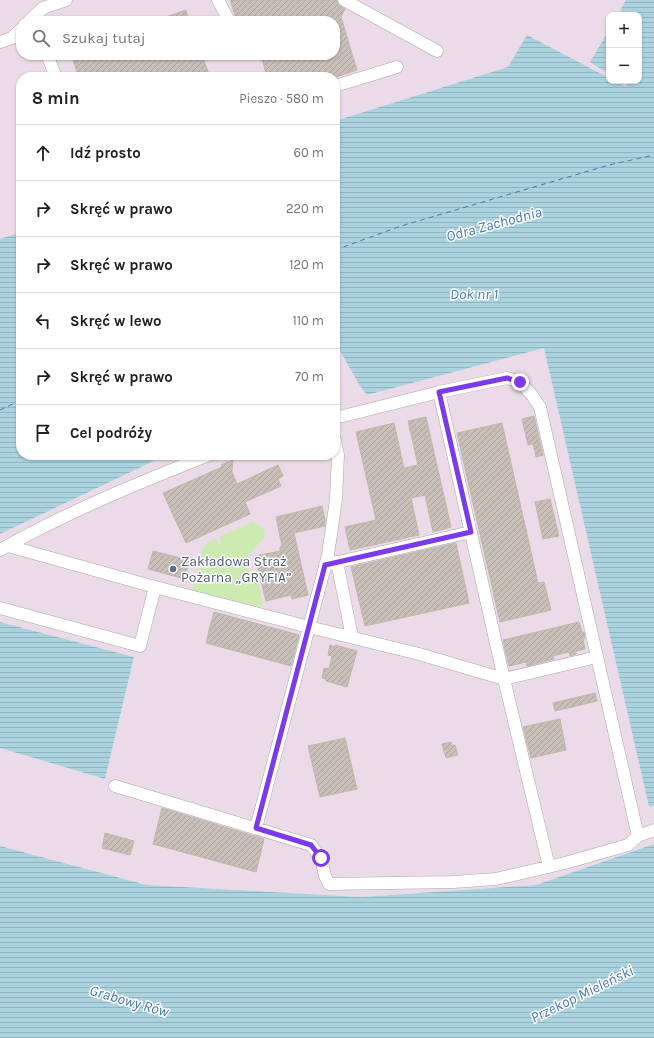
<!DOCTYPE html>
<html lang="pl">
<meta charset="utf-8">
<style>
body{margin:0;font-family:Karla,sans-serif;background:#f2f2f2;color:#202124}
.controls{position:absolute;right:12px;top:12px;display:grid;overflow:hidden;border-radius:8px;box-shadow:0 1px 3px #0004}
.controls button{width:36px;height:36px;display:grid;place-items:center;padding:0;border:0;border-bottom:1px solid #e0e0e0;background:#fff;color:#202124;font:20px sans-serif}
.stop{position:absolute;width:12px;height:12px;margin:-9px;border:3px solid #7c3aed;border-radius:50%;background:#fff}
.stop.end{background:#7c3aed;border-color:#fff;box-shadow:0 1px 4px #0008}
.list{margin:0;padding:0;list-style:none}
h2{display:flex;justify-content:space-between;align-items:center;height:52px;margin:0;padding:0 16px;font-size:17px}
h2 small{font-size:13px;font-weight:400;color:#757577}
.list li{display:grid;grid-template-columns:26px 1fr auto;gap:12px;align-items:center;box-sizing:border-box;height:56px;padding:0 16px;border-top:1px solid #e0e0e0}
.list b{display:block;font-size:15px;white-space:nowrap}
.list em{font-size:13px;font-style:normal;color:#757577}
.icon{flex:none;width:22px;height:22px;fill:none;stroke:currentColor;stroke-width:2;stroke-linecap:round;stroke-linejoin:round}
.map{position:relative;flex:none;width:654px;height:1038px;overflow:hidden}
.search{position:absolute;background:#fff;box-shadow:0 1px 3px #0004;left:16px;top:16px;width:324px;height:44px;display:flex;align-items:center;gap:10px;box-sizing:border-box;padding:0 14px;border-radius:16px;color:#757577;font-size:15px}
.panel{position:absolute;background:#fff;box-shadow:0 1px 3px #0004;left:16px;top:72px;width:324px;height:388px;border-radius:16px}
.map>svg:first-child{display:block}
.industrial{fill:#ebdbe8;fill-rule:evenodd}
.grass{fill:#cdebb0}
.water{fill:url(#water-rules)}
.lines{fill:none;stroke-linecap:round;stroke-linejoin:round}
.ferry{stroke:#4a7aab;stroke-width:1;stroke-dasharray:5 4;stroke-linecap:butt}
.building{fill:url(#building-hatch);stroke:#c4b6ab}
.minor-casing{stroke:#a9a9a9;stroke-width:13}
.minor{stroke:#fff;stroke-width:12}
.route{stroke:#7c3aed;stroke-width:5}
.service-dot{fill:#5c6f8a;stroke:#fff;stroke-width:1.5}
.labels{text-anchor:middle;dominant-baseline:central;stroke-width:3;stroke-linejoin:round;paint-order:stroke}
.service-label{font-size:14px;fill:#4e5e75;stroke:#fff;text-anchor:start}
.water-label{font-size:15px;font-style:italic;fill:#4a7aab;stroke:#fff}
</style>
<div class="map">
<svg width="654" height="1038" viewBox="0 0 654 1038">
<defs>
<pattern id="water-rules" width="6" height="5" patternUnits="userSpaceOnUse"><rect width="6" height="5" fill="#aad3df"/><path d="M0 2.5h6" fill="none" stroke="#92b5bf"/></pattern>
<pattern id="building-hatch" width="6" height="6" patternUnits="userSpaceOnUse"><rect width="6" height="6" fill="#c7bfb8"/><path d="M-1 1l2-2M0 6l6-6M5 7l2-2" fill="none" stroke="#aba49e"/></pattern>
</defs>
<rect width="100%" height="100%" fill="#f2efe9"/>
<path class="industrial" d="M0 0H654V90L335 174V77H21V267L0 276ZM609 15H639V81H609ZM21 21H335V55H21Z
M335 342 367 395 544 347 649 807 654 806V844L536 885 361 897 147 885 0 846V748L105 779 134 657 0 622V534L58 505 158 459 169 455H335Z"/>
<path class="grass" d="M252 522C258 524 266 529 265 536L248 556C246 561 247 568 251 572L257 570V574H256L263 604 260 607 241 602 240 605 194 593 192 590 204 546 206 544 215 539H216L219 545 221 543 219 537Z"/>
<path class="water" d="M626 0H654V806L649 807 544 348 367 395 360 386 335 342V121L508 67 527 35 609 78V81H614L626 87 627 84 622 81H639V15H618Z
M609 30V74L590 62Z
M21 232V455H169L158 459 0 534V239Z
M0 622 134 657 105 779 0 748Z
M654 844V1038H0V846L147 885 361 897 536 885Z"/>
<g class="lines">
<path class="ferry" d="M335 250 401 226 609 165 654 155
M0 410 21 400"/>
</g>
<path class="building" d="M230 0H337L338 4 345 9 341 17 357 70 336 77H267L261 55H335V21H237Z
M186 10 189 21H158L157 20Z
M71 55H202L210 77H79Z
M534 416 543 455 536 457 533 444 528 445 522 419Z
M426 417 451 527 433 532 425 495 411 498 419 535 350 550 345 527 376 520 356 432 394 423 404 468 418 465 408 421Z
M502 423 538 583 544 582 551 610 500 622 457 433Z
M233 460 232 472 237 484 278 465 283 476 278 479 281 486 245 502 250 514 186 543 163 493 222 467 221 465Z
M550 499 559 536 543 539 535 502Z
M322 506 325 520V526L294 533 308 595 292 599 291 595 266 601 255 556 280 551V547L282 546 276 517Z
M456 543 469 603 365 626 351 567Z
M153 551 189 560 185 579 148 569Z
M214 612 299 635 291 666 206 643 211 622V623Z
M579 622 582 632H584L585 638 583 639 585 649 576 651V654L570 656 569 652 553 656 554 659 527 666 526 662 509 666 503 640Z
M330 645 335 647V645L357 651 347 687 326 681V679L322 678 324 668 329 669 332 656 328 655Z
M595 693 597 701 555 711 553 703Z
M560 719 566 750 531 758 523 727Z
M345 738 357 789 320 797 308 746Z
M451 742 452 746 455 745 458 755 446 758 442 744Z
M162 808 264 839 256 872 153 844Z
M105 833 134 841 130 855 102 848Z"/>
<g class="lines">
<defs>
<path id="minor" d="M218 0 229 21
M344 0 437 51
M29 21 43 8 66 0
M0 42 12 38 21 29
M47 55 56 77
M335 86 397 67
M335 418 439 392 507 378 520 382 532 395 540 407 638 836
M8 546 155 587 309 627 419 654 504 679 439 392
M0 550C67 512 138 483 209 455
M337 562 352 637
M325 565 471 532
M0 608 140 646 155 587
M115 786 311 845 321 858 325 876 329 884 453 882 496 879 565 863 628 845 638 836 654 830
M256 828 328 555 336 499 338 455 335 440
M549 867 504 679 597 657"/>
</defs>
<use href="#minor" class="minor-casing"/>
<use href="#minor" class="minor"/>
</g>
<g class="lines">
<path class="route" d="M321 858 311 845 256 828 325 565 471 532 439 392 507 378 520 382"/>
</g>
<circle class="service-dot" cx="173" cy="569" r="4"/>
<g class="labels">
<g class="service-label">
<text x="181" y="561">Zakładowa Straż<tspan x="181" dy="16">Pożarna „GRYFIA”</tspan></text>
</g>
<g class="water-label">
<text transform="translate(494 224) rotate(-15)">Odra Zachodnia</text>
<text x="474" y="294">Dok nr 1</text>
<text transform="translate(582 994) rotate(-26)">Przekop Mieleński</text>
<text transform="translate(129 1001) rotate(16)">Grabowy Rów</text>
</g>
</g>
</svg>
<div class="controls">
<button>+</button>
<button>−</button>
</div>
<div class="stop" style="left:321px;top:858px"></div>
<div class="stop end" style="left:520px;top:382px"></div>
<div class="search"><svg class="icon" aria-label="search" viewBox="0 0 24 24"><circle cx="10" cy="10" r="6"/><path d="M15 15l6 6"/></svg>Szukaj tutaj</div>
<section class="panel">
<h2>8 min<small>Pieszo · 580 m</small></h2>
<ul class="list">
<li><svg class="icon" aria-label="ahead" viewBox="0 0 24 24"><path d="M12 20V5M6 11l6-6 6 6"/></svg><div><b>Idź prosto</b></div><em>60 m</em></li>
<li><svg class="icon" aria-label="right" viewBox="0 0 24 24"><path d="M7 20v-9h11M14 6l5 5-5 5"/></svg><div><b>Skręć w prawo</b></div><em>220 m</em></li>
<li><svg class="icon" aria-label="right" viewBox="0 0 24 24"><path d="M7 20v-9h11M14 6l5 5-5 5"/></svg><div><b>Skręć w prawo</b></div><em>120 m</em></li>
<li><svg class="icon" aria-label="left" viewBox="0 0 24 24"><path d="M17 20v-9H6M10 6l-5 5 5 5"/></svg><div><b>Skręć w lewo</b></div><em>110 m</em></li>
<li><svg class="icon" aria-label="right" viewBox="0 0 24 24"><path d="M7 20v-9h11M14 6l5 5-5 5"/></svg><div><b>Skręć w prawo</b></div><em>70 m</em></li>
<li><svg class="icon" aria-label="arrive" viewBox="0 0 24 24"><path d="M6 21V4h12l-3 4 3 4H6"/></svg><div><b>Cel podróży</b></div></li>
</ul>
</section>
</div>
